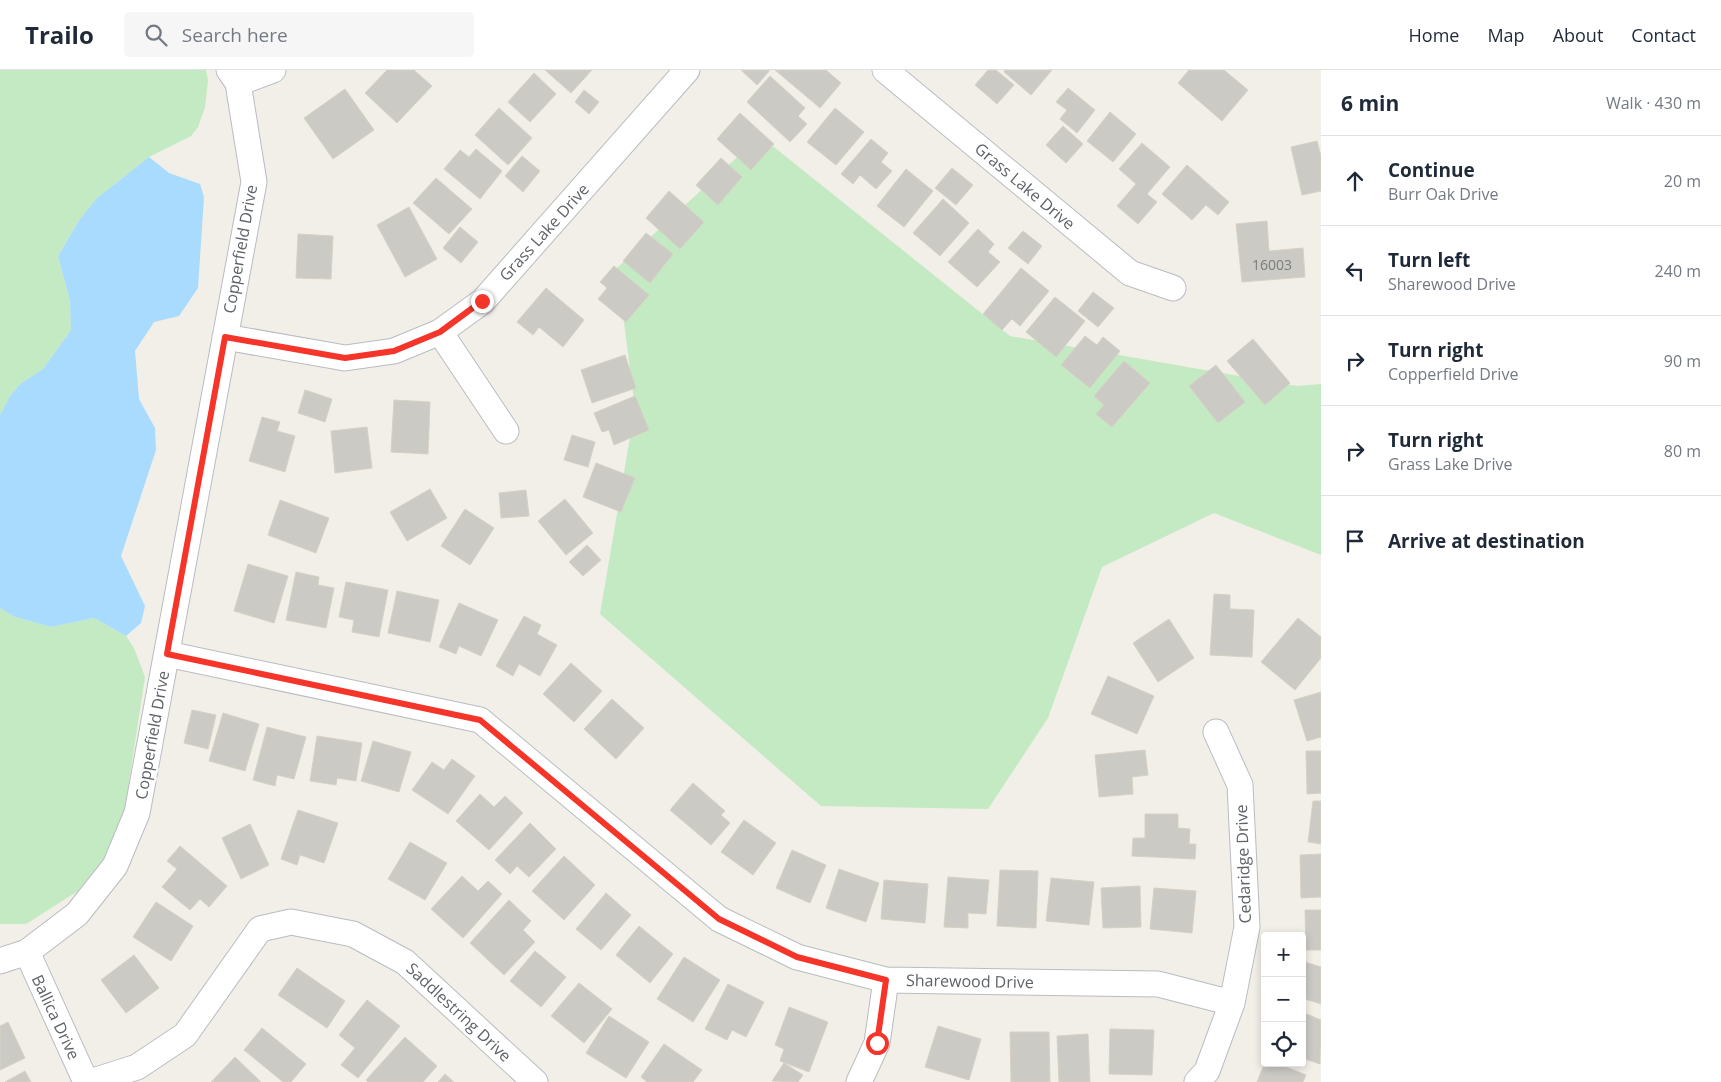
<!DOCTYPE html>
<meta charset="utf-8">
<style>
body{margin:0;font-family:"Open Sans",sans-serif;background:#f6f6f7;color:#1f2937}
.controls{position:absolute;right:15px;bottom:15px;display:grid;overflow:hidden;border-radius:5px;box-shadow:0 2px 8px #0003}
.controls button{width:45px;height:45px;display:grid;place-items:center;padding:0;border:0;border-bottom:1px solid #e0e1e3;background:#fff;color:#1f2937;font:25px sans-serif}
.stop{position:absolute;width:15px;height:15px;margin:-11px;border:4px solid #f53529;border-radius:50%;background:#fff}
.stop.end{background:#f53529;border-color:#fff;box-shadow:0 1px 5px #0008}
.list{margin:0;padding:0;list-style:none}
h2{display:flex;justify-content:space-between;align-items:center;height:65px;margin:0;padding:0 20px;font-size:21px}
h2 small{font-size:16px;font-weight:400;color:#747a83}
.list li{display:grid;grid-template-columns:32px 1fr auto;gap:15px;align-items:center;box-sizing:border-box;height:90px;padding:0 20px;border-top:1px solid #e0e1e3}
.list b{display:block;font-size:19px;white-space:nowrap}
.list p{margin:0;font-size:16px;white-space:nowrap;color:#747a83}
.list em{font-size:16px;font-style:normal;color:#747a83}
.icon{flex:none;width:28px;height:28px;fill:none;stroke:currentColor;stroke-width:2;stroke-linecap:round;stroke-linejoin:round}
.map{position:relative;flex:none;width:1321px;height:1012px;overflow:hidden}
header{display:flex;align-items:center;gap:30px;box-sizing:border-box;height:70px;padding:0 25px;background:#fff;border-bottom:1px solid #e0e1e3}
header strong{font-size:24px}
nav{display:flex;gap:28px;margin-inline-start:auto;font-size:18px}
.search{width:350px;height:45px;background:#f6f6f7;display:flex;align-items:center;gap:12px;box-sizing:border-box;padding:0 18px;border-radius:5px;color:#747a83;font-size:19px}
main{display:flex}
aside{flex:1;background:#fff}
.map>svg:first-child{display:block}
.green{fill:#c3eac2}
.water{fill:#a9dbff}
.building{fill:#cccac4;stroke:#d7d1c4}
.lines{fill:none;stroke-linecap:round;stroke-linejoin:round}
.minor-casing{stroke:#b9bcc1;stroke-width:27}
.minor{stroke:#fff;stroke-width:25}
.route{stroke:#f53529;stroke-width:6}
.labels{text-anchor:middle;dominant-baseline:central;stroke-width:5;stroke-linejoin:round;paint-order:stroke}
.number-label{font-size:14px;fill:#7a7d7f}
.street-label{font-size:16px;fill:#5e6368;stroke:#fff}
</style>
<header>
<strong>Trailo</strong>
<div class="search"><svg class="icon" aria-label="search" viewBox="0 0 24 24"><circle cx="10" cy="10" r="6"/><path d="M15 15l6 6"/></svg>Search here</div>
<nav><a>Home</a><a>Map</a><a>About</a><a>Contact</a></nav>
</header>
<main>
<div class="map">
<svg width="1321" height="1012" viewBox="0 0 1321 1012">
<rect width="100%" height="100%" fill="#f1efe7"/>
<path class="green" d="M0 0H206L208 10 205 37 198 57 191 66 149 87 97 128 80 149 58 186 70 231 71 260 43 299 20 314 10 326 0 345Z
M760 66 1010 266 1297 316 1321 314V485L1214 443 1102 497 1048 648 988 739 821 736 600 544 635 338 617 198Z
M0 538 15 547 51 557 94 548 126 566 134 578 145 607 125 738 104 788 78 821 26 854H0Z"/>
<path class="water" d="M149 87 169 103 200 114 204 127 198 218 179 246 154 252 135 281 139 329 155 358 156 380 121 486 145 536 141 553 126 566 94 548 51 557 15 547 0 538V345L10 326 20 314 43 299 71 260 70 231 58 186 80 149 97 128Z"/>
<path class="building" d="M387 0H414L432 16 397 53 365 23Z
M545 0H592L571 23Z
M741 0H770L757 15Z
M775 0H826L841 13 820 38Z
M988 0H996L1014 15 997 34 975 15Z
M1005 0H1052L1031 25 1004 2Z
M1189 0H1224L1248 20 1222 51 1178 13Z
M534 3 556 24 530 52 508 32Z
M770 6 805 38 798 46 807 54 790 72 747 32Z
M1068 18 1095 40 1077 63 1060 49 1067 40 1056 32Z
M345 19 374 60 333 89 304 48Z
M584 20 599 32 589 44 575 32Z
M499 38 532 68 508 95 475 65Z
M835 38 864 62 836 95 807 72Z
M1110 42 1136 64 1113 92 1087 71Z
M740 43 774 74 751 100 717 69Z
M1063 56 1083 74 1066 93 1046 75Z
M871 69 888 83 881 92 892 101 876 119 860 105 853 114 841 104Z
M1317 71 1321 86V121L1302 125 1291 77Z
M1142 73 1170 97 1147 124 1157 132 1138 154 1117 136 1136 114 1119 99Z
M476 79 502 101 480 129 444 99 460 80 469 87Z
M522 86 540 101 523 122 505 106Z
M721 88 742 107 718 135 696 115Z
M1187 95 1229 132 1218 145 1206 135 1192 150 1162 124Z
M952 98 973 115 956 135 935 118Z
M906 99 933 121 904 157 877 136Z
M436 108 472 139 449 164 413 133Z
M669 121 704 152 680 179 646 148Z
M943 129 969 153 940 186 913 163Z
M409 137 437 189 405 207 377 155Z
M1267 151 1269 181 1303 178 1305 207 1242 212 1236 154Z
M460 157 478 172 461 193 443 178Z
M978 159 994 174 988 182 1000 192 977 217 948 192Z
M1023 161 1042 176 1028 194 1008 178Z
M646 163 673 184 650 213 623 191Z
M298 164 333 166 331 209 296 208Z
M614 196 649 225 626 252 598 229 607 218 600 212Z
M1021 198 1049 221 1020 256 1012 249 1002 260 983 244Z
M546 218 584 250 563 277 539 257 533 265 517 252Z
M1093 222 1114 238 1098 257 1078 241Z
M1055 227 1085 251 1056 287 1026 262Z
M1085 266 1097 275 1103 267 1120 281 1090 318 1061 295Z
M1253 269 1290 313 1265 335 1227 291Z
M625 285 636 318 592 333 581 300Z
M1124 291 1150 313 1112 357 1096 344 1104 335 1094 326Z
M1216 295 1245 332 1218 353 1189 316Z
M305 320 332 329 325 352 298 343Z
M635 326 649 360 614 375 609 360 602 362 594 343Z
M394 330 430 332 428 384 391 382Z
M262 347 280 352 277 361 295 366 285 402 249 391Z
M367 357 372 398 335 403 331 361Z
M572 365 595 372 588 397 564 390Z
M596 393 635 408 621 442 583 427Z
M430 419 447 448 407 471 390 442Z
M526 420 529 446 501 448 499 423Z
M565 429 593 463 566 485 538 451Z
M280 430 329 448 316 483 268 465Z
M465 439 494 458 470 495 441 476Z
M587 475 601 490 583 506 569 492Z
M248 494 288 506 274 553 234 541Z
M296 502 319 507 318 515 334 518 326 558 286 550Z
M346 512 388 520 379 567 352 562 354 550 339 547Z
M397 521 439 530 430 572 388 563Z
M1214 524 1230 525V539L1254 540 1252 587 1210 585Z
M459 533 498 550 481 586 459 576 456 584 439 577Z
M524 546 541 555 537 564 557 575 540 606 519 594 513 606 496 596Z
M1298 548 1321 567V588L1295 620 1261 592Z
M1169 549 1194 588 1158 612 1133 573Z
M571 593 602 621 574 652 543 624Z
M1108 606 1154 626 1137 664 1091 644Z
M1321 622V667L1307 671 1294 630Z
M612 629 644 658 616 689 584 659Z
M192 640 216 645 208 679 184 673Z
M223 643 259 654 245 701 209 691Z
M267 657 306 667 294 709 277 705 275 716 253 710Z
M317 666 362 673 356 711 337 708 336 715 310 711Z
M373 671 411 682 399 722 361 711Z
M1145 680 1148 705 1132 707 1133 724 1099 727 1095 685Z
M1306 681H1321V723L1307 724Z
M452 689 475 706 448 744 412 720 432 692 444 700Z
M693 713 725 741 721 745 730 753 711 775 670 740Z
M480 724 494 737 505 726 523 743 489 780 456 751Z
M1313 731H1321V774L1308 772Z
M298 740 338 753 324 793 300 785 297 795 281 789Z
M1145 744H1178V758L1190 759 1189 774H1196L1195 789 1132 786 1133 768H1145Z
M744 750 776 773 753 805 721 782Z
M530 753 556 779 529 807 517 796 510 804 495 790Z
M250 754 269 795 241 809 222 768Z
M410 772 447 793 425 830 388 809Z
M180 776 227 816 209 837 200 829 190 840 162 817 177 799 167 791Z
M792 780 826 795 810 833 776 818Z
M1321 784V827L1301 828 1300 785Z
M564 786 595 815 564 850 532 821Z
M839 799 879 813 866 852 826 838Z
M1000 800 1038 801 1036 858 997 856Z
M462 806 478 821 488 811 502 824 463 868 431 839Z
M948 807 989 810 986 844 968 843V858L944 857Z
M1051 808 1094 812 1089 855 1046 851Z
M884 810 928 814 925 853 881 849Z
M1140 816 1141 857 1103 858 1101 818Z
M1154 818 1196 821 1192 863 1150 859Z
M606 823 631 845 601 880 576 859Z
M509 830 531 851 523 860 535 872 504 905 470 873Z
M156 832 193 856 171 891 133 867Z
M1305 840H1321V880H1306Z
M639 856 673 884 650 913 616 885Z
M535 881 566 907 541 937 510 911Z
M134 885 159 918 126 943 101 910Z
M684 887 720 910 693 952 657 929Z
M1302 891 1321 897V934L1302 928Z
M297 898 345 931 327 958 278 925Z
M579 913 612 939 584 973 551 946Z
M728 914 764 932 746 967 732 960 727 970 705 959Z
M367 930 400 956 358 1008 341 995 355 978 339 965Z
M789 937 828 952 809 1002 780 991 784 979 775 975Z
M1302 942 1321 950 1320 994 1302 988Z
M609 946 649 972 626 1008 586 983Z
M8 952 25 988 0 1000V956Z
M938 956 981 969 969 1010 925 997Z
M262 958 306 994 291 1012H283L244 980Z
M1110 959 1154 960 1152 1005 1109 1004Z
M1010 962H1049L1050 1012H1011Z
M1088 964 1090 1012H1059L1057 966Z
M405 967 437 996 423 1012H368L366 1010Z
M664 974 702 1000 693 1012H647L641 1007Z
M235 987 261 1012H211Z
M1265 992 1276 993 1306 1005 1303 1012H1257Z
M784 993 803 1005 798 1012 772 1011Z
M25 1001 31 1012H5Z
M445 1004 454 1012H438Z"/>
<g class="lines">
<defs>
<path id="minor" d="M885 0 1130 203 1173 218
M238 13 273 0
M440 262 506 361
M225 267 345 288 394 281 440 262 483 231 687 0
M167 584 480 650 719 849 797 887 886 910 1158 914 1232 933
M27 882 86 1012
M0 891 27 882 77 844 115 796 137 743 254 112 238 13 229 0
M90 1012 137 997 185 965 260 859 291 852 353 864 405 892 535 1012
M859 1012 877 973 886 910
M1197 1012 1207 1001 1232 933 1247 857 1240 715 1216 662"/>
</defs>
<use href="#minor" class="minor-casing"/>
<use href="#minor" class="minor"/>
</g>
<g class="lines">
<path class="route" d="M482 231 440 262 394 281 345 288 225 267 167 584 480 650 719 849 797 887 886 910 877 973"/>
</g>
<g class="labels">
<g class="number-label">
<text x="1272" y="194">16003</text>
</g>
<g class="street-label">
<text transform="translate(1025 116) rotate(40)">Grass Lake Drive</text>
<text transform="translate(544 162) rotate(-48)">Grass Lake Drive</text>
<text transform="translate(240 179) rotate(-80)">Copperfield Drive</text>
<text transform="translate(152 665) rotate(-80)">Copperfield Drive</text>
<text transform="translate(1243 794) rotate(-92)">Cedaridge Drive</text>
<text transform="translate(970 911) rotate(1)">Sharewood Drive</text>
<text transform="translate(459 942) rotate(43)">Saddlestring Drive</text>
<text transform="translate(56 947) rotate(65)">Ballica Drive</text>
</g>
</g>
</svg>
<div class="controls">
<button>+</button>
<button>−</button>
<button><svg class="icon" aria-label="locate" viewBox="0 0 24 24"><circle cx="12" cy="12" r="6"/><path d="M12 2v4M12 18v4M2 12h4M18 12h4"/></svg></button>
</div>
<div class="stop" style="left:877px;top:973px"></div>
<div class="stop end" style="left:482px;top:231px"></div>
</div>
<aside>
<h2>6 min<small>Walk · 430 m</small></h2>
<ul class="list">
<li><svg class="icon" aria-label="ahead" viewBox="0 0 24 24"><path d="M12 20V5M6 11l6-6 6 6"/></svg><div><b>Continue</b><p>Burr Oak Drive</p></div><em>20 m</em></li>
<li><svg class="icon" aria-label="left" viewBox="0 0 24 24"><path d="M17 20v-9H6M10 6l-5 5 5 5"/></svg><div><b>Turn left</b><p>Sharewood Drive</p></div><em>240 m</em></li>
<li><svg class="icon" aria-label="right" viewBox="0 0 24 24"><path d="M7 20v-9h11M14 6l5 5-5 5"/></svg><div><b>Turn right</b><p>Copperfield Drive</p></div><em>90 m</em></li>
<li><svg class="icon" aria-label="right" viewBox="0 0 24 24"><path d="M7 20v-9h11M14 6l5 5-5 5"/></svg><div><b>Turn right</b><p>Grass Lake Drive</p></div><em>80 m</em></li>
<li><svg class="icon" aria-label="arrive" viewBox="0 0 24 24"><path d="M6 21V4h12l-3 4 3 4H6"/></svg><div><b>Arrive at destination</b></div></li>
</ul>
</aside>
</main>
